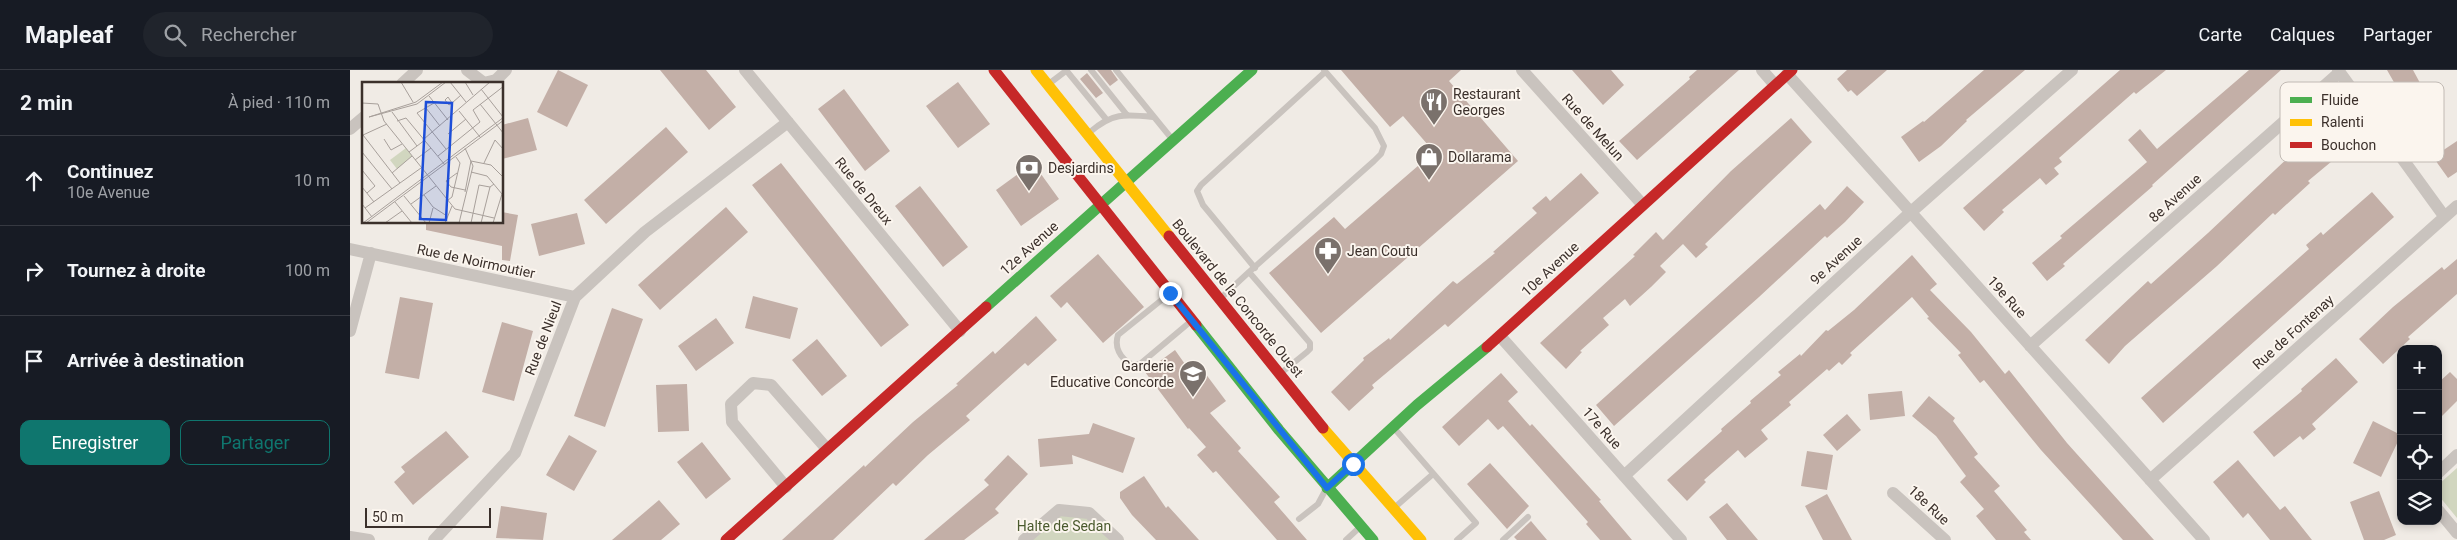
<!DOCTYPE html>
<html lang="fr">
<meta charset="utf-8">
<style>
body{margin:0;font-family:Roboto,sans-serif;background:#20242c;color:#f1f3f6}
.controls{position:absolute;right:15px;bottom:15px;display:grid;overflow:hidden;border-radius:10px;box-shadow:0 2px 8px #0003}
.controls button{width:45px;height:45px;display:grid;place-items:center;padding:0;border:0;border-bottom:1px solid #363941;background:#171b24;color:#f1f3f6;font:25px sans-serif}
.scale{position:absolute;left:15px;bottom:12px;width:126px;box-sizing:border-box;padding-left:5px;border:2px solid #3b302b;border-top:0;font-size:14px;line-height:18px;white-space:nowrap;color:#3b302b;-webkit-text-stroke:4px #fbf5ee;paint-order:stroke}
.stop{position:absolute;width:15px;height:15px;margin:-11px;border:4px solid #1a73e8;border-radius:50%;background:#fff}
.stop.end{background:#1a73e8;border-color:#fff;box-shadow:0 1px 5px #0008}
.list{margin:0;padding:0;list-style:none}
h2{display:flex;justify-content:space-between;align-items:center;height:65px;margin:0;padding:0 20px;font-size:21px}
h2 small{font-size:16px;font-weight:400;color:#9ea1a6}
.list li{display:grid;grid-template-columns:32px 1fr auto;gap:15px;align-items:center;box-sizing:border-box;height:90px;padding:0 20px;border-top:1px solid #363941}
.list b{display:block;font-size:19px;white-space:nowrap}
.list p{margin:0;font-size:16px;white-space:nowrap;color:#9ea1a6}
.list em{font-size:16px;font-style:normal;color:#9ea1a6}
.actions{display:flex;gap:10px;padding:15px 20px}
.actions a{flex:1;padding:11px 0;border:1px solid #0f766e;border-radius:10px;text-align:center;font-size:18px;color:#0f766e}
.actions .main{background:#0f766e;color:#fff}
.icon{flex:none;width:28px;height:28px;fill:none;stroke:currentColor;stroke-width:2;stroke-linecap:round;stroke-linejoin:round}
.map{position:relative;flex:none;width:2107px;height:470px;overflow:hidden}
header{display:flex;align-items:center;gap:30px;box-sizing:border-box;height:70px;padding:0 25px;background:#171b24;border-bottom:1px solid #363941}
header strong{font-size:24px}
nav{display:flex;gap:28px;margin-inline-start:auto;font-size:18px}
.search{width:350px;height:45px;background:#20242c;display:flex;align-items:center;gap:12px;box-sizing:border-box;padding:0 18px;border-radius:28px;color:#9ea1a6;font-size:19px}
main{display:flex}
aside{flex:1;background:#171b24}
.map>svg:first-child{display:block}
.green{fill:#d1d6bf}
.building{fill:#c3afa7}
.lines{fill:none;stroke-linecap:round;stroke-linejoin:round}
.lane{stroke:#c9c3be;stroke-width:6}
.street{stroke:#c9c3be;stroke-width:12}
.fast{stroke:#4caf50;stroke-width:11}
.slow{stroke:#ffc107;stroke-width:11}
.jam{stroke:#c62828;stroke-width:11}
.route{stroke:#1a73e8;stroke-width:6}
.labels{text-anchor:middle;dominant-baseline:central;stroke-width:4;stroke-linejoin:round;paint-order:stroke}
.poi-label{font-size:14px;fill:#3b302b;stroke:#fbf5ee;text-anchor:start}
.street-label{font-size:14px;fill:#3b302b;stroke:#fbf5ee}
.park-label{font-size:14px;fill:#4a5a2e;stroke:#fbf5ee}
.inset-road{fill:none;stroke:#a8a09b;stroke-width:1}
.view{fill:#1d4ed8;fill-opacity:0.15;stroke:#1d4ed8;stroke-width:2.5}
.inset-edge{fill:none;stroke:#3b302b;stroke-width:2.5}
.key{fill:#fbf5ee;stroke:#c1bab4;stroke-width:1}
.key-label{font-size:14px;fill:#3b302b}
</style>
<header>
<strong>Mapleaf</strong>
<div class="search"><svg class="icon" aria-label="search" viewBox="0 0 24 24"><circle cx="10" cy="10" r="6"/><path d="M15 15l6 6"/></svg>Rechercher</div>
<nav><a>Carte</a><a>Calques</a><a>Partager</a></nav>
</header>
<main>
<aside>
<h2>2 min<small>À pied · 110 m</small></h2>
<ul class="list">
<li><svg class="icon" aria-label="ahead" viewBox="0 0 24 24"><path d="M12 20V5M6 11l6-6 6 6"/></svg><div><b>Continuez</b><p>10e Avenue</p></div><em>10 m</em></li>
<li><svg class="icon" aria-label="right" viewBox="0 0 24 24"><path d="M7 20v-9h11M14 6l5 5-5 5"/></svg><div><b>Tournez à droite</b></div><em>100 m</em></li>
<li><svg class="icon" aria-label="arrive" viewBox="0 0 24 24"><path d="M6 21V4h12l-3 4 3 4H6"/></svg><div><b>Arrivée à destination</b></div></li>
</ul>
<div class="actions"><a class="main">Enregistrer</a><a>Partager</a></div>
</aside>
<div class="map">
<svg width="2107" height="470" viewBox="0 0 2107 470">
<rect width="100%" height="100%" fill="#f0ebe5"/>
<path class="green" d="M2107 398V448L2089 426V414Z
M709 440 739 443 768 470H674Z"/>
<path class="building" d="M208 0 238 15 217 57 187 42Z
M310 0H356L386 37 359 60Z
M747 0H761L768 10 760 16Z
M991 0H1111L1099 11 1168 91 971 263 919 203 984 147 995 159 1084 82 1053 46 1040 57Z
M1222 0H1261L1274 15 1253 35Z
M1347 0H1389L1287 90 1269 71 1340 9 1339 7Z
M1497 0H1537L1507 26 1501 20 1498 22 1487 9Z
M1634 0H1675L1616 50 1617 51 1591 76 1569 92 1551 67 1573 51 1574 52Z
M1770 0H1816L1786 24 1784 22 1709 88 1712 92 1704 98 1709 104 1696 115 1690 108 1652 140 1654 142 1634 161 1613 138Z
M1899 0H1931L1802 115 1803 116 1713 194 1715 196 1697 211 1682 193 1712 168 1710 166 1797 92 1778 70 1790 59 1807 79Z
M2037 0H2063L2076 24 2057 35Z
M737 3 753 23 746 28 730 9Z
M608 12 640 54 608 78 576 36Z
M494 19 540 81 515 101 468 39Z
M178 48 187 80 152 89V55Z
M1441 48 1462 72 1355 174 1358 177 1346 188 1333 174 1310 196 1316 202 1301 217 1280 236 1275 229 1253 248 1259 255 1230 281 1232 282 1216 299 1190 273 1285 186 1283 185 1306 162 1313 170 1381 101Z
M1985 48 2005 72 1958 111 1960 113 1925 145 1923 143 1867 196 1775 276 1759 294 1735 270 1798 211 1801 214 1858 163 1944 82Z
M316 57 338 82 256 154 234 130Z
M2107 71V102L2098 108 2083 87Z
M431 93 559 255 531 277 402 115Z
M683 93 709 129 671 156 646 120Z
M1231 103 1249 123 1098 257 1095 254 1022 315 1024 318 999 341 981 322 1014 290 1013 288 1039 268 1040 270 1103 211 1107 214 1145 183 1143 182 1187 143 1182 138 1196 126 1200 131Z
M570 116 618 177 593 197 545 136Z
M1497 116 1514 132 1495 152 1477 168 1475 166 1409 227 1264 356 1246 335 1470 134 1475 140Z
M2022 122 2044 147 1813 353 1791 328 1959 179 1956 175 1971 162 1973 165Z
M376 137 398 162 310 240 288 215Z
M152 142 168 145 160 191 152 190V176L76 160V152H152Z
M227 143 235 174 189 186 181 154Z
M748 184 794 237 753 273 717 232 711 238 700 226Z
M1562 185 1587 214 1580 220 1621 262 1655 304 1659 300 1717 373 1804 470H1773L1691 380 1634 310 1630 313 1608 285 1611 283 1577 248 1579 247 1562 227 1500 283 1502 285 1492 295 1489 292 1479 301 1477 299 1439 332 1441 335 1411 360 1418 369 1395 388 1388 380 1354 410 1356 412 1337 431 1317 410 1372 361 1371 359 1401 333 1400 331 1431 305 1428 302 1450 284 1451 286 1476 260 1478 261 1504 240Z
M2107 189V224L2058 267 2060 269 2033 294 2009 269 2043 237 2092 197 2094 200Z
M403 226 448 238 440 269 395 258Z
M50 227 83 233 69 309 35 303Z
M262 238 293 249 255 357 224 346Z
M686 246 707 270 678 296 675 293 616 346 620 350 578 385 546 416 543 413 483 470H432L514 395 515 397 563 352 608 315 606 314 643 281 645 284Z
M366 248 384 273 346 301 328 276Z
M152 252 183 261 164 331 132 322Z
M467 269 497 306 472 326 442 290Z
M825 280 837 297 846 291 876 331 860 343 891 378 888 381 930 427 924 432 957 470H927L866 401 863 403 847 385 856 377 839 358 838 359 795 302Z
M1986 288 2008 312 1962 354 1966 359 1953 370 1950 366 1924 387 1903 362 1952 321 1951 319Z
M2100 302 2107 309V331L2088 350V313Z
M1151 303 1168 322 1158 331 1180 356 1182 354 1251 430 1249 431 1282 470H1250L1236 454 1238 452 1153 356 1148 360 1138 349 1109 376 1092 357Z
M337 314 339 361 308 362 306 315Z
M1552 321 1555 346 1520 350 1518 324Z
M1579 326 1605 348 1603 351 1628 384 1624 387 1650 416 1644 421 1677 460 1674 462 1681 470H1646L1626 446 1634 439 1610 412 1616 406 1586 366 1562 346Z
M1497 344 1511 360 1487 381 1473 365Z
M2023 351 2051 365 2031 407 2003 393Z
M743 353 785 368 773 403 722 385 723 394 690 397 688 369 739 364Z
M96 361 119 387 63 435 44 412 55 402 51 397Z
M219 365 247 381 224 421 196 405Z
M352 372 381 409 356 429 327 392Z
M1457 381 1483 385 1477 420 1451 416Z
M658 385 678 404 645 439 649 443 614 470H574L639 415 634 410Z
M1888 390 1930 440 1935 436 1962 470H1920L1898 443 1893 448 1863 412Z
M1140 393 1179 436 1157 459 1117 414Z
M794 406 816 438 818 436 849 470H806L782 445 770 428V422Z
M2029 421 2046 465 2034 470H2014L2000 432Z
M1477 424 1502 470H1473L1455 436Z
M309 430 330 454 311 470H262Z
M1377 433 1408 470H1377L1359 447Z
M151 436 197 443 193 470 146 468Z
M1181 451 1197 470H1167L1164 467Z"/>
<g class="lines">
<path class="lane" d="M716 0 756 49
M741 0 777 45
M766 0 822 69
M700 13 717 0
M740 62C762 43 774 44 803 47
M905 198 853 135 847 121 851 115 975 2
M819 224 768 265C764 277 770 288 781 294H790L840 252
M872 227 899 202
M931 303 957 282 960 279V273L899 202 1024 91 1031 84 1034 76 1025 58 974 0
M1044 358 1126 453 1107 470
M1044 438 1083 404
M949 449 968 434 976 419
M996 470 1010 457
M1153 470 1178 447"/>
<path class="street" d="M117 0 134 13 146 10 156 0
M395 0 610 261
M1172 0 1292 134
M1412 0 1425 15
M1988 0 2094 146
M1437 4 1854 470
M52 14 67 0
M0 59 14 47
M0 179 225 227
M0 261 21 183
M1150 266 1331 470
M1680 276 1990 2
M2088 403 2107 385
M1274 406 1561 142 1722 0
M1800 410 2107 136
M436 417 382 352 381 334 403 313 421 315 477 379
M1543 423 1595 470
M2088 440 2107 463
M0 467 19 470
M84 470 165 383 225 227 295 162 438 52
M674 470 709 440 739 443 768 470"/>
<path class="fast" d="M636 237 902 0
M846 255 929 360 1023 470
M977 418 1067 335 1137 277"/>
<path class="slow" d="M686 0 819 166
M973 358 1071 470"/>
<path class="jam" d="M644 0 846 255
M819 166 973 358
M1137 277 1442 0
M376 470 636 237"/>
</g>
<g class="lines">
<path class="route" d="M820 223 977 418 1003 394"/>
</g>
<defs>
<symbol id="restaurant-pin" viewBox="-11 -11 22 30"><path d="M0 17L-7.5 6A9.5 9.5 0 1 1 7.5 6Z" fill="#7a716c" stroke="#fbf5ee"/><path d="M-5-6h1v4h1v-4h1v4h1v-4h1v5L-1.5 .5V6h-2V.5L-5-1ZM5-6V6H3V1.5H1.5Q1.5-4 5-6Z" fill="#fff"/></symbol>
<symbol id="shop-pin" viewBox="-11 -11 22 30"><path d="M0 17L-7.5 6A9.5 9.5 0 1 1 7.5 6Z" fill="#7a716c" stroke="#fbf5ee"/><path d="M-5-2.5h2.3a2.7 3.5 0 0 1 5.4 0H5L5.5 6h-11ZM-1.5-2.5h3a1.5 2.3 0 0 0-3 0Z" fill="#fff"/></symbol>
<symbol id="bank-pin" viewBox="-11 -11 22 30"><path d="M0 17L-7.5 6A9.5 9.5 0 1 1 7.5 6Z" fill="#7a716c" stroke="#fbf5ee"/><path d="M-6-4H6V4H-6ZM0-2.3a2.3 2.3 0 1 0 0 4.6a2.3 2.3 0 1 0 0-4.6Z" fill="#fff"/></symbol>
<symbol id="pharmacy-pin" viewBox="-11 -11 22 30"><path d="M0 17L-7.5 6A9.5 9.5 0 1 1 7.5 6Z" fill="#7a716c" stroke="#fbf5ee"/><path d="M-2-6h4v4h4v4h-4v4h-4v-4h-4v-4h4Z" fill="#fff"/></symbol>
<symbol id="school-pin" viewBox="-11 -11 22 30"><path d="M0 17L-7.5 6A9.5 9.5 0 1 1 7.5 6Z" fill="#7a716c" stroke="#fbf5ee"/><path d="M0-5L7-2L0 1L-7-2ZM-4 1L0 2.5L4 1V4Q0 6-4 4Z" fill="#fff"/></symbol>
</defs>
<g fill-rule="evenodd">
<use href="#restaurant-pin" x="1068" y="16" width="32" height="43"/>
<use href="#shop-pin" x="1063" y="71" width="32" height="43"/>
<use href="#bank-pin" x="663" y="82" width="32" height="43"/>
<use href="#pharmacy-pin" x="962" y="165" width="32" height="43"/>
<use href="#school-pin" x="827" y="288" width="32" height="43"/>
</g>
<g class="labels">
<g class="poi-label">
<text x="1103" y="24">Restaurant<tspan x="1103" dy="16">Georges</tspan></text>
<text x="1098" y="87">Dollarama</text>
<text x="698" y="98">Desjardins</text>
<text x="997" y="181">Jean Coutu</text>
<text x="824" y="296" text-anchor="end">Garderie<tspan x="824" dy="16">Educative Concorde</tspan></text>
</g>
<g class="street-label">
<text transform="translate(1243 57) rotate(48)">Rue de Melun</text>
<text transform="translate(514 121) rotate(51)">Rue de Dreux</text>
<text transform="translate(1825 128) rotate(-42)">8e Avenue</text>
<text transform="translate(679 178) rotate(-42)">12e Avenue</text>
<text transform="translate(1486 190) rotate(-43)">9e Avenue</text>
<text transform="translate(126 191) rotate(12)">Rue de Noirmoutier</text>
<text transform="translate(1200 199) rotate(-43)">10e Avenue</text>
<text transform="translate(1657 227) rotate(48)">19e Rue</text>
<text transform="translate(888 228) rotate(51)">Boulevard de la Concorde Ouest</text>
<text transform="translate(1943 262) rotate(-42)">Rue de Fontenay</text>
<text transform="translate(193 268) rotate(-69)">Rue de Nieul</text>
<text transform="translate(1252 358) rotate(48)">17e Rue</text>
<text transform="translate(1579 435) rotate(43)">18e Rue</text>
</g>
<g class="park-label">
<text x="714" y="456">Halte de Sedan</text>
</g>
</g>
<g transform="translate(12 12)">
<rect width="141" height="141" fill="#f0ebe5"/>
<path d="M44 66 50 74 35 87 28 78Z" fill="#d1d6bf"/>
<path class="inset-road" d="M39 0 51 20M88 0 104 20M103 0 111 13M119 7 141 35M67 14 86 38M0 21 16 22 22 39 93 127 132 136M72 21 55 31 84 67M90 21 86 15 83 18 87 23 90 21 99 13M118 22 142 52M64 26 78 44M97 29 118 55M30 30 55 64M7 35 55 22 84 0M7 35 54 20 81 0M35 39 44 36 83 83M86 52 104 37M1 53 38 101M1 53 25 42M22 57 29 68 40 62M62 57 128 0M0 70 30 107M47 70 63 58M76 74 118 40 111 28 142 4M53 78 69 66M109 79 129 83 142 96M122 81 133 58 142 68M0 88 13 104 5 111M109 90 125 94 140 112M30 91 50 74M95 91 84 99 89 105 103 108M0 105 12 120M103 110 109 79M62 113 71 125 85 134M42 114 64 141M86 118 90 115 98 81 94 75M33 120 50 141M0 122 10 135M49 122 74 104M3 126 59 86M1 141 142 35M4 141 142 38M23 141 40 129M67 141 71 126M83 141 90 124M97 141 111 84 103 66M109 141 117 103 128 105M119 141 128 105 132 102M131 141 140 112"/>
<path class="view" d="M64 20 90 21 84 138 58 137Z"/>
<rect width="141" height="141" class="inset-edge"/>
</g>
<rect x="1930" y="12" width="164" height="80" rx="8" class="key"/>
<rect x="1940" y="27" width="22" height="6" fill="#4caf50"/>
<rect x="1940" y="49" width="22" height="7" fill="#ffc107"/>
<rect x="1940" y="72" width="22" height="6" fill="#c62828"/>
<g class="key-label">
<text x="1971" y="35">Fluide</text>
<text x="1971" y="57">Ralenti</text>
<text x="1971" y="80">Bouchon</text>
</g>
</svg>
<div class="controls">
<button>+</button>
<button>−</button>
<button><svg class="icon" aria-label="locate" viewBox="0 0 24 24"><circle cx="12" cy="12" r="6"/><path d="M12 2v4M12 18v4M2 12h4M18 12h4"/></svg></button>
<button><svg class="icon" aria-label="layers" viewBox="0 0 24 24"><path d="M12 4l9 5-9 5-9-5zM3 14l9 5 9-5"/></svg></button>
</div>
<div class="scale">50 m</div>
<div class="stop" style="left:1003px;top:394px"></div>
<div class="stop end" style="left:820px;top:223px"></div>
</div>
</main>
